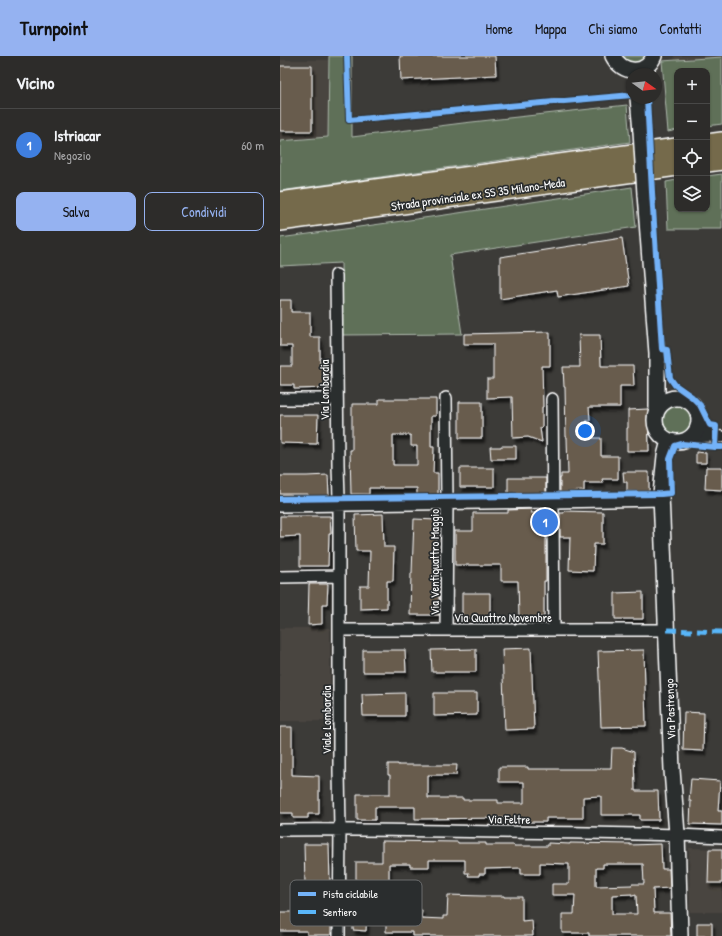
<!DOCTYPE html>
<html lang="it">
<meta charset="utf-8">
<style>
body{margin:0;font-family:"Patrick Hand",sans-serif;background:#353432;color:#f1f3f6}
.controls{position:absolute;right:12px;top:12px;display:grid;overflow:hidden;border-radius:8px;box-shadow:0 1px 3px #0004}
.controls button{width:36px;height:36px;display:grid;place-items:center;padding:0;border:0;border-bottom:1px solid #484847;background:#2d2c2a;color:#f1f3f6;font:20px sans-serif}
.compass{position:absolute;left:346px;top:12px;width:36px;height:36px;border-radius:50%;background:#2d2c2a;box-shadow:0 1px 3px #0004;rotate:105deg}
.you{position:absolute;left:305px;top:375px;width:14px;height:14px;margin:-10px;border:3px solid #fff;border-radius:50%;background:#1a73e8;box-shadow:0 0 0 6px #1a73e833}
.badge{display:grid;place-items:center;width:26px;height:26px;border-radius:50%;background:#95b2f1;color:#fff;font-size:13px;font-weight:700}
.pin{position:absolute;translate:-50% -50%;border:2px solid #fff;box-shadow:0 1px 4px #0006}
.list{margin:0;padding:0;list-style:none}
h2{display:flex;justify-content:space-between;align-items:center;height:52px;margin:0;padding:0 16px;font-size:17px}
h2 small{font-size:13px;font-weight:400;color:#a7a7a8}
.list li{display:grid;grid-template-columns:26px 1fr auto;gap:12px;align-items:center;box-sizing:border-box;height:72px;padding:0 16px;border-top:1px solid #484847}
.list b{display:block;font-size:15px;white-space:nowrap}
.list p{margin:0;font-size:13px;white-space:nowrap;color:#a7a7a8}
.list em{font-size:13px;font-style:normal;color:#a7a7a8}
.actions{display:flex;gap:8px;padding:12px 16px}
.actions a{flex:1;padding:9px 0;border:1px solid #95b2f1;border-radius:8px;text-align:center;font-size:14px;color:#95b2f1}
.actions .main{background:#95b2f1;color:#111}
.icon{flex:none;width:22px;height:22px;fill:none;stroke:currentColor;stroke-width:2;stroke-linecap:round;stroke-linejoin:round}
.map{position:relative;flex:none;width:442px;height:880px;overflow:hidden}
header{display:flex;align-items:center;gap:24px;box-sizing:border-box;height:56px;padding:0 20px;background:#95b2f1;color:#111}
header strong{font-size:19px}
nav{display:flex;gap:22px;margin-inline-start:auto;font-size:14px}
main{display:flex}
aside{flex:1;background:#2d2c2a}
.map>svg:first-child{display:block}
.built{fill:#49453f}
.green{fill:#5e7059;stroke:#aeb8ac}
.building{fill:#675b4e;stroke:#fff;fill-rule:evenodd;filter:url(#shadow)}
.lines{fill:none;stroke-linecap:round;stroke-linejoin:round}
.street-casing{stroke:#fff;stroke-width:14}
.secondary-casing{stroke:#fff;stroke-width:18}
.highway-casing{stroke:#fff;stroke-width:22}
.street{stroke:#2a2d2e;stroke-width:11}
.secondary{stroke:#2a2d2e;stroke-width:15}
.highway{stroke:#756b4b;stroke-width:19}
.secondary-bridge-casing{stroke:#fff;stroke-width:18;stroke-linecap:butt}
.secondary-bridge{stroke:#2a2d2e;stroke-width:15}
.quiet{stroke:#59b6f9;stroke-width:5;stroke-dasharray:10 5;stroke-linecap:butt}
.cycleway-casing{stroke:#2a2d2e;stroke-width:8}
.cycleway{stroke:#73b2f8;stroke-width:6}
.labels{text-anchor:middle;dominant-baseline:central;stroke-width:3.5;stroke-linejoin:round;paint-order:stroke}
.street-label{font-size:12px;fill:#fff;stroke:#2a2d2e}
.key{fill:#2a2d2e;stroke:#6a6c6d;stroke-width:1}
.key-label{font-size:11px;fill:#fff}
</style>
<header>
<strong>Turnpoint</strong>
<nav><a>Home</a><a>Mappa</a><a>Chi siamo</a><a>Contatti</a></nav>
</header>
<main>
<aside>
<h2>Vicino<small></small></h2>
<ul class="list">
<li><span class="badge" style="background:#3f7fe0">1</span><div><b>Istriacar</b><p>Negozio</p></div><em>60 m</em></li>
</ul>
<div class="actions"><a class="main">Salva</a><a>Condividi</a></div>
</aside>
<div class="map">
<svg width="442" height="880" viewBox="0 0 442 880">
<defs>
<filter id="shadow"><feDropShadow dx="2.5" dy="4.5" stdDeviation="1" flood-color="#0009"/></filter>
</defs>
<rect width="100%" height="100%" fill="#3c3b38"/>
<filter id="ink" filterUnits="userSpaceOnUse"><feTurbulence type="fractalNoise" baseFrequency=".025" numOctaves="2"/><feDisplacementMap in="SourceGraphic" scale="8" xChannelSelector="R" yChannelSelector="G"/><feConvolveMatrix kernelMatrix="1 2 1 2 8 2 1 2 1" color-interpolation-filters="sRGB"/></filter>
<g filter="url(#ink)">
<path class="built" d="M394 0H442V2L395 5Z
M0 4H48V81L0 85Z
M0 572H50V665H0Z
M409 792 442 793V856H410Z"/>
<path class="green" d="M49 0H72V81L183 67 347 49 350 86 0 135V85L48 81Z
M341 0H367C359 11 350 9 341 0Z
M442 1V68L427 70V15H397V74L388 76 382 5Z
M442 118V173H388L386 126 397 124V153H427V120Z
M352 131 356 171 170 199 182 278 62 279 61 207 0 210V182L165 159Z
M383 365a15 15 0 1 1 30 0a15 15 0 1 1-30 0Z"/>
<path class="building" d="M120 0H215L216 19 121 24Z
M0 10H32V75H0Z
M342 182 349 230 278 241 277 234 220 243V201Z
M0 244H11V256H30V281H40V308H49V332L14 333V329H0V310H12V290H0Z
M270 276V310H262L263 351H262V370L260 372 262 386 248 381 233 382 232 341 207 342V323H213V288H184V278Z
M299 279H320L321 310H353L354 330H340V351H309L310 364H307V382H321V400H338V423H322L323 427H304V435L280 436V422H281V418H288L287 381H286L285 331H284L283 311H300Z
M99 343H156V360H151V391H154L153 417H158V439H137V432H89V438H71L70 394H72V348H99ZM113 379H131V390H137V409H113Z
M179 346H202V382H179Z
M368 353 369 395H347V372H348V354Z
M0 359H38L37 388 0 387Z
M221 390H236V403H211L210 391H221Z
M416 396 426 397V407H416Z
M426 411H442V434L425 433Z
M180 412H214V431H180Z
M343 416H369V435H347V426H344Z
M48 419 49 440 28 441V438H0V420H27Z
M228 422H266V439L228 440Z
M252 453 251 457H266V525H264V561L239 562 238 525H221V509H175V475H193V457H228V454Z
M284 455 323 456V488H314L313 515 289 514 290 481H280V457H284Z
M103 458 104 491H114L113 525H107V552L80 553V530H89L90 495H76L75 459Z
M0 460H50L51 478H49L48 510H20V480L0 481Z
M134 463 157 464 156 518H159V559H130L131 517H132Z
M29 528H48L47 548H42V568L28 569Z
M363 536V563H335V537Z
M182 537H210V562H182Z
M251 592 254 673 225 674 222 593Z
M196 593V616H152L151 594Z
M83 594H125L126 616H83Z
M364 594 366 670 321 671 318 595Z
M125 637V660H83L82 638Z
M154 637H197V659L154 660Z
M404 656 424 657 423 695 403 694Z
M0 671H12V719L39 720V758H28V762H13V757H0Z
M332 692H342L354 696 355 735H378L379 764H360V759H321V740L303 741V762H266V766H225V762L135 763V751H95V764H77V738H110V719H108V708H118V709H177L176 719H148V742H183V744H218V747H244V726H219V711H248V713H321V712H331Z
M411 723 440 725 438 755H442V769L410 768 411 745H409Z
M102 785 178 786V787H206V789H234V790H268V787L290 788V787L350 788V789L381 788 382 813H389L390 832 373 833 374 857H390L391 880H309V877H282V858H294L295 839H272V828H289V808L260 807V818H241V812L205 813V818H199V820H188L189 817H185V804H149V811H130V808H109V835H76V806H102ZM323 808H363L364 828H352V829L316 830V812H323ZM352 838V840L356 839 357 858H332V839Z
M24 788H49L50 828 25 829Z
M429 793H442V827H428Z
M168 839 202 840H224V841H242V865L252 864 253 880H132V876H106V853L142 854 141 862 163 863V860H167Z
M73 853 87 854 86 875 73 874Z
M0 856H23V858L51 857V879H27V875H0Z
M417 867H432V880H417Z"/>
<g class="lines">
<defs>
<path id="street" d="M56 219 58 409 59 443V715L60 773 59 880
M166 342 167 448 166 574
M0 343H57
M272 343 274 574
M419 358 431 380
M412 381 431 380 442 381
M0 450 273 446 382 444
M0 521 59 520
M59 574H387
M0 774C74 773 147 775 221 776 295 777 368 777 442 781"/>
<path id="secondary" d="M333 0C342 18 366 20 374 0
M358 42 361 75
M365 138 377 297V354
M375 364a22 22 0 1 1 44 0a22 22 0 1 1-44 0Z
M389 385 385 400 381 438 392 714 397 778 400 880"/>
<path id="highway" d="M427 88 442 86
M427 106 442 104
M0 146 397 92
M0 165 397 110"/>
</defs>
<use href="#street" class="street-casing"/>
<use href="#secondary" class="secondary-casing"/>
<use href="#highway" class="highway-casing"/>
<use href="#street" class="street"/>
<use href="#secondary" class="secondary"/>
<use href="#highway" class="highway"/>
<defs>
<path id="secondary-bridge" d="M361 75 365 138"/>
</defs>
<use href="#secondary-bridge" class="secondary-bridge-casing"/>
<use href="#secondary-bridge" class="secondary-bridge"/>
<path class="quiet" d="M387 574 442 576"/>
<defs>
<path id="cycleway" d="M67 0 69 64 352 39
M367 42 372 136 382 293 387 294 390 322 395 329 412 341 420 349 430 369 436 370 435 391H442
M0 443 381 438 391 437 390 403 395 390 402 388 435 391"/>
</defs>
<use href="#cycleway" class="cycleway-casing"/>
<use href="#cycleway" class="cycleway"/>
</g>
</g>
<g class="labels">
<g class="street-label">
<text transform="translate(198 138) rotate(-8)">Strada provinciale ex SS 35 Milano-Meda</text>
<text transform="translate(44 334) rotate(-90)">Via Lombardia</text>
<text transform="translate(154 506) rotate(-90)">Via Ventiquattro Maggio</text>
<text x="223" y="561">Via Quattro Novembre</text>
<text transform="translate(390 653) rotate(-92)">Via Pastrengo</text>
<text transform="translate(46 664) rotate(-90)">Viale Lombardia</text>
<text transform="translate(229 763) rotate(1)">Via Feltre</text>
</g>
</g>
<rect x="10" y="824" width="132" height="46" rx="6" class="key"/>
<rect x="18" y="836" width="18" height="4" fill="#73b2f8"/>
<rect x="18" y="854" width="18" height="4" fill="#59b6f9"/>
<g class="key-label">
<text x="43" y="842">Pista ciclabile</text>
<text x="43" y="860">Sentiero</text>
</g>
</svg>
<div class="controls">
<button>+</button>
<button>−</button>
<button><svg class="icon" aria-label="locate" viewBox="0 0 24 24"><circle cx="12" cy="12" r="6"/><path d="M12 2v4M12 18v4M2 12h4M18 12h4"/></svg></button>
<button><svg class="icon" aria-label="layers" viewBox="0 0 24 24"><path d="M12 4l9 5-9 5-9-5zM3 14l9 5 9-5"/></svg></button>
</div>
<svg class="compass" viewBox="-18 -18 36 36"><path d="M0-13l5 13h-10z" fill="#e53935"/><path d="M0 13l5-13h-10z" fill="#a7a7a8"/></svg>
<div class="you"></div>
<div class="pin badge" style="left:265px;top:466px;background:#3f7fe0">1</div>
</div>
</main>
